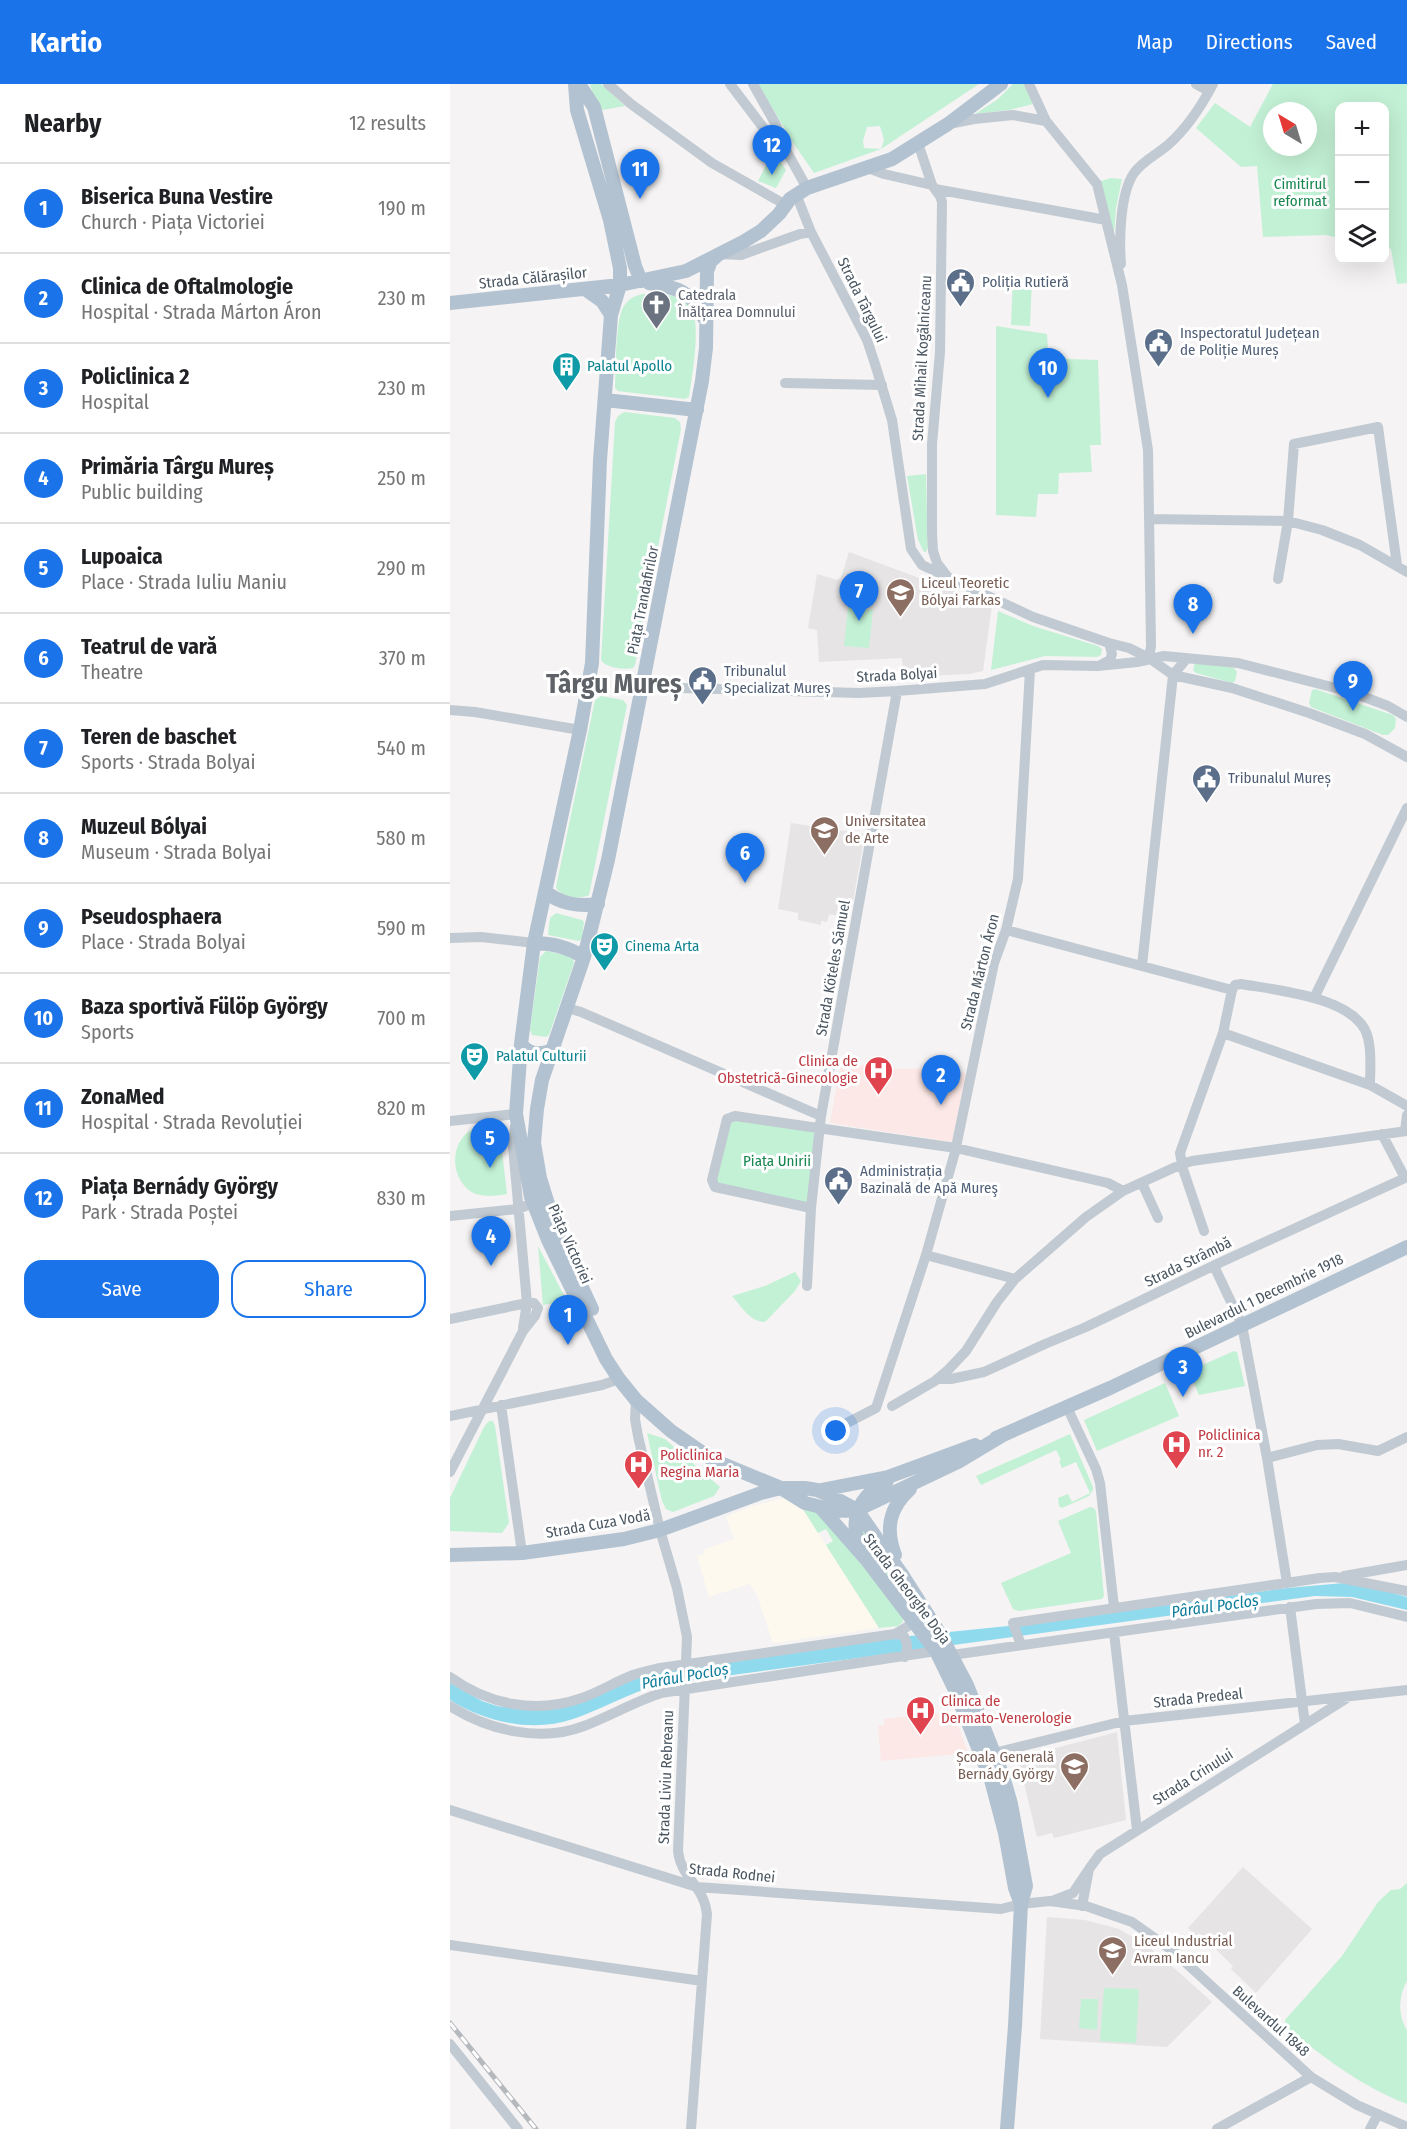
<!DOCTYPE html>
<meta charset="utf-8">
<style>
body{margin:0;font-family:"Fira Sans Condensed",sans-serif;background:#f6f6f6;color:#202124}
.controls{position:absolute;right:18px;top:18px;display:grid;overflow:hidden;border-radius:12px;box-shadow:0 6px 24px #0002}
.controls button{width:54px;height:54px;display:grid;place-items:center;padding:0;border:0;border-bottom:2px solid #e0e0e0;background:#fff;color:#202124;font:30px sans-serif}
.compass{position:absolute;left:813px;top:18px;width:54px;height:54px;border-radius:50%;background:#fff;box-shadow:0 6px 24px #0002;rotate:322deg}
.you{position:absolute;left:386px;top:1347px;width:21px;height:21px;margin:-15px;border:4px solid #fff;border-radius:50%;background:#1a73e8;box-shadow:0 0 0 9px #1a73e833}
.badge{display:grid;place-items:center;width:39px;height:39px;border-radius:50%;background:#1a73e8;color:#fff;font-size:20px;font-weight:700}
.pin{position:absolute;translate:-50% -50px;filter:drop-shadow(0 2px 3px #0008)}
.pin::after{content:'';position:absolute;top:32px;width:21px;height:18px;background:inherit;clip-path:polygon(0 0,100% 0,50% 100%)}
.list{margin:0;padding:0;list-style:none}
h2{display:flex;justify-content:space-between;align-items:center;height:78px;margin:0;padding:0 24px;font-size:26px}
h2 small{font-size:20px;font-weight:400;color:#757577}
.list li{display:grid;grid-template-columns:39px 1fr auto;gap:18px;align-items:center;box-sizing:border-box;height:90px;padding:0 24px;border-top:2px solid #e0e0e0}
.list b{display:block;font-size:22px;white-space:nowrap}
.list p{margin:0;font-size:20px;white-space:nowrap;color:#757577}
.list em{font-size:20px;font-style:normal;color:#757577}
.actions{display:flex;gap:12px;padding:18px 24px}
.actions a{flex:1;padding:14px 0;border:2px solid #1a73e8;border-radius:18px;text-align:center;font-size:21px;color:#1a73e8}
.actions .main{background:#1a73e8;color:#fff}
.icon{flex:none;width:33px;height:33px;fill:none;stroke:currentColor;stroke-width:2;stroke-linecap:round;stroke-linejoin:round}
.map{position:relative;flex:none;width:957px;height:2045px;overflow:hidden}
header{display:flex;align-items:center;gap:36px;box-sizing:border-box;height:84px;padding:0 30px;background:#1a73e8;color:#fff}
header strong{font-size:28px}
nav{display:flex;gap:33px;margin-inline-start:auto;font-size:21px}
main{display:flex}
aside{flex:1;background:#fff}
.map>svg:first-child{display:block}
.commercial{fill:#fdf9ef}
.education{fill:#e6e4e5}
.medical{fill:#fce8e6}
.green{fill:#c3f1d5;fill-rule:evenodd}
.water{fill:#90daee}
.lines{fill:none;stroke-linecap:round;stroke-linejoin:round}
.minor{stroke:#c1cad2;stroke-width:10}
.major{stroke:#b3c2d1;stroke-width:14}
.rail-casing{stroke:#b5b8bd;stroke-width:5}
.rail{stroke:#fff;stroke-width:3;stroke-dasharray:9;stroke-linecap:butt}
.labels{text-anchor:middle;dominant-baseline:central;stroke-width:6;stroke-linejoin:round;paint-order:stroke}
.park-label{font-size:15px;fill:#17864f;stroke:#fff}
.street-label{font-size:15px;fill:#4a5661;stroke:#fff}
.service-label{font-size:15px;fill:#4e5e75;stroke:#fff;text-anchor:start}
.worship-label{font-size:15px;fill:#5b616d;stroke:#fff;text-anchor:start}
.culture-label{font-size:15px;fill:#0d838f;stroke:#fff;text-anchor:start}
.education-label{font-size:15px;fill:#785e54;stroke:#fff;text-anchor:start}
.health-label{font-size:15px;fill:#be3a42;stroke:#fff;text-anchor:start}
.water-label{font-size:16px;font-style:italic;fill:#0c7c9b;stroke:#fff}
.town-label{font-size:27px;font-weight:bold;fill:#5f6368;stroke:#fff}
</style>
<header>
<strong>Kartio</strong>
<nav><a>Map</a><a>Directions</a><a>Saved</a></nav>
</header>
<main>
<aside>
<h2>Nearby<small>12 results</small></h2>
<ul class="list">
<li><span class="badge">1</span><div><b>Biserica Buna Vestire</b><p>Church · Piața Victoriei</p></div><em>190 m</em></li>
<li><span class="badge">2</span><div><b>Clinica de Oftalmologie</b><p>Hospital · Strada Márton Áron</p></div><em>230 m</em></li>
<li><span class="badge">3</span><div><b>Policlinica 2</b><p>Hospital</p></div><em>230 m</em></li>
<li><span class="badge">4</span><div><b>Primăria Târgu Mureș</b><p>Public building</p></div><em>250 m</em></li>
<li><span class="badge">5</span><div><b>Lupoaica</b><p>Place · Strada Iuliu Maniu</p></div><em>290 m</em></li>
<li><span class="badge">6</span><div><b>Teatrul de vară</b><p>Theatre</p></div><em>370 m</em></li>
<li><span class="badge">7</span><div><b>Teren de baschet</b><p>Sports · Strada Bolyai</p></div><em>540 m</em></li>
<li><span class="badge">8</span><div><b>Muzeul Bólyai</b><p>Museum · Strada Bolyai</p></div><em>580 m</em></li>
<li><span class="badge">9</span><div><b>Pseudosphaera</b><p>Place · Strada Bolyai</p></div><em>590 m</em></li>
<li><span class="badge">10</span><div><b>Baza sportivă Fülöp György</b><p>Sports</p></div><em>700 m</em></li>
<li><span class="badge">11</span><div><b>ZonaMed</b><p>Hospital · Strada Revoluției</p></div><em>820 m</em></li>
<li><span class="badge">12</span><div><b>Piața Bernády György</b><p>Park · Strada Poștei</p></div><em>830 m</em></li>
</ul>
<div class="actions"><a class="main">Save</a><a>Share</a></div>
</aside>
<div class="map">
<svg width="957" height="2045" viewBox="0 0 957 2045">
<rect width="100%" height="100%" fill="#f5f3f3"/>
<path class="commercial" d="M335 1414 349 1419 429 1544 323 1559 307 1511 299 1500 259 1513 247 1472 254 1470 253 1466 284 1455 276 1433 299 1423Z"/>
<path class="education" d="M399 468 542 521 533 587 519 590 454 593 452 574 369 578 367 546 358 544 367 490 387 496 391 494Z
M341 739 415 750 400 834 379 830 377 838 371 837V841L348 836V829L328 825Z
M667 1648 676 1736 604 1754 602 1749 587 1753 568 1674Z
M793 1783 862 1845 806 1909 781 1885 783 1882 749 1849 746 1852 738 1844Z
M597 1833 635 1836 669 1845 692 1858 715 1876 762 1918 717 1963 590 1955Z"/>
<path class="medical" d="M391 979 447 985 493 984 516 989 502 1058 380 1039Z
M503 1628 518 1669 431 1677 428 1642 434 1641V1635Z"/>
<path class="green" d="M140 0H151L175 22 147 27Z
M308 0H529L431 65 364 89 342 57ZM430 42 434 56 431 65 414 64 413 57 417 43Z
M563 0H574L583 20 559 26 525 30 548 15Z
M823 0H957V199L947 200 941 165 935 163 934 22H890L889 154 876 151 813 153 807 82 791 83 746 44 765 19 800 43ZM822 27H858V63H822Z
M322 70 326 71 336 86 326 104 308 97Z
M661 94 672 95 666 124 664 151 651 97Z
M563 194 582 195 580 242 561 241Z
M193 210C206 210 219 209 230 215 235 218 240 223 243 229 250 244 242 295 239 313L235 315 168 307 165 304C166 286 165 235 174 222 179 214 185 212 193 210Z
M546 242 597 250 598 268 617 275 648 276 651 361H640L642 388 609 389 608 410H588L586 433 546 431Z
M174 328 225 334 230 338 231 345 185 581 183 584C174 586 156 584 151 576L165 338 168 332Z
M476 390 478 463 476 468H474L468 456 457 392Z
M398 523 423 526 419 564 394 562Z
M548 527 583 542 648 562 652 565 651 571 647 573 595 572 541 586Z
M749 577 784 584 787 588 785 597 782 599 746 589 743 586 745 578Z
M865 605 943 631 946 635 945 644 938 651H933L861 623 859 619 862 606Z
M151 612 173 616 177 621 139 811C130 816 110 813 106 803L145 616Z
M106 829 132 836 134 838 132 854 129 857 98 851 100 834Z
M96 867 119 872 123 874 124 879 99 951 96 953 82 951 80 946 90 873Z
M277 1035 370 1044 361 1124 265 1103Z
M49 1041 57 1110C46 1112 30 1114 20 1107 0 1092 0 1059 21 1046 29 1042 41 1042 49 1041Z
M88 1162 117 1217 93 1221Z
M345 1188 351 1197 345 1207 315 1238C300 1238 292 1223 282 1212L315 1202Z
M784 1267 787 1268 795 1302 749 1311 739 1287Z
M715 1299 729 1332 647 1367 634 1336Z
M39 1337H43L45 1342 59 1439 52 1449 0 1447V1414L34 1343Z
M197 1349 215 1355 270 1403 264 1412 223 1428 216 1425 212 1417Z
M620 1350 643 1403V1406L639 1412 612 1424 609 1422 608 1414 618 1410 622 1418 640 1409 626 1378 612 1384 609 1377 611 1376 606 1366 531 1401 526 1392Z
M349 1419 362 1426 375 1436 452 1530 453 1538 448 1542 429 1544 376 1461 383 1457 376 1445 368 1449Z
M640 1423 644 1424 646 1427 654 1512 652 1515 569 1527 563 1525 551 1499 621 1469 608 1437Z
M409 1438 433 1473 459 1518 419 1471 410 1454Z
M957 1799V1897C948 1912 948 1932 957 1946V2020C911 2002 874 1974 836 1943L835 1936 892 1872 928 1818 941 1806 950 1805Z
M654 1904 689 1905 686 1959 650 1957Z
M631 1915H648L647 1946 629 1944Z"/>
<path class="water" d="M894 1499 915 1501 957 1513V1526L902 1513 865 1512 209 1601C178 1609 153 1625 123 1635 83 1649 35 1638 0 1616V1599L32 1617 47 1622 79 1626 193 1590 440 1554 568 1541 837 1504Z"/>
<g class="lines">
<path class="minor" d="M158 0 181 20 262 79 336 121
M280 0 328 63 338 70
M303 0 325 39 338 70 357 104
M579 0 596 37 647 100 672 201 698 366 701 562 699 574
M746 0 759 7
M499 40 524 35 563 31 596 37
M468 59 482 101 490 112 492 118 490 268 482 360V449L483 467 487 479 497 492
M418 84 434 90 482 101
M485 105 656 136
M346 110 361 148 417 256 425 280 442 336 461 465 472 481 583 533 659 559 679 564 699 574 723 591 782 604 859 629 915 650 957 673
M269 170 291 171 350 150 361 148
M671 180C669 156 670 109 684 89 692 77 708 70 719 60 737 44 752 21 763 0
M335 299 432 301
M699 435 838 437 872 446 910 461 957 488
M828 495 838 437 844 360 928 343 947 481
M649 582 660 576 662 570 659 559
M193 603 409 609 447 607 535 600 593 581 648 582 687 578 714 572 788 579 901 608 938 622 957 633
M0 626 25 628 130 646
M556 846 782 906
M0 854 31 853 84 859
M692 882 723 591 737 574
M782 906 785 901 791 900C825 906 909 913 918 954 922 969 920 986 920 1001
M864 914 957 724
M117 924 131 928 371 1032
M773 949 920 1001 957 1022
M0 1037 66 1030
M65 1042 63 1063 77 1219 73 1244
M955 1047 957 1031
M692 1099 708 1134
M361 1124 265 1103 262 1096 277 1035 285 1032 506 1064 658 1099 673 1107
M0 1132 68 1125 78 1121 87 1111
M754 1147 733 1085 730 1069 773 949 782 906
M476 1171 565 1195
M764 1182 792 1241 817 1374 837 1499
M357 1202 361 1124 371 1032 447 607
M0 1235 77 1219H84L88 1224 85 1232 73 1247 0 1388
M487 1295H501L534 1288 595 1260 636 1243 767 1180 955 1094 932 1050
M186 1316 185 1335 188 1352 210 1446 227 1504 237 1553 228 1767C231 1795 254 1801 257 1830L241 2045
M51 1321 72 1469
M442 1322 485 1297 499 1285 516 1267 547 1218 565 1195 636 1133 673 1107 732 1080 742 1077 957 1047
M617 1323 646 1385 650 1399 664 1523
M0 1332 152 1301 169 1295
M391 1342 426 1324 476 1171 505 1068 544 879 556 846 568 795 580 586
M817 1374 867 1361 888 1360 928 1367 957 1353
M894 1492 957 1481
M840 1523 855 1640
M664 1549 687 1746
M445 1550 453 1551C458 1559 458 1564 455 1573
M571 1561 563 1539 870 1494 885 1493 957 1507
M502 1571 866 1520 900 1519 957 1533
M0 1593C39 1621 86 1630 132 1614 149 1608 165 1598 183 1591 191 1588 201 1586 210 1584L445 1550 465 1538
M0 1622C38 1646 90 1659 134 1642 160 1632 184 1618 211 1609L486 1567
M544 1669 674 1637 957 1606
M0 1726 247 1803 551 1825 571 1820 600 1817 636 1822 682 1838 723 1867 861 1993 907 2021 957 2043
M602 1817 623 1809 637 1788
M632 1822 639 1785 650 1770 897 1614
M0 1861 252 1897
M0 1960 68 2045
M767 2045 861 1993
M920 2045 928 2030"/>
<path class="major" d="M125 0 127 26 160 136 170 184V201L161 231 150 376 142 579 130 646 84 859 71 960 66 1030 81 1113 98 1156 156 1275 169 1295 186 1316 221 1347 263 1376 331 1404 355 1419 387 1427 407 1426 508 1378 553 1351
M129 0 144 23 185 182 191 197
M199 199C227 204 241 206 254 234
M135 205 152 217 161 231
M0 219 170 201 236 187 293 158 311 147 329 130 340 115 357 104 442 75 498 40 551 0
M155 316 247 326
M95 807C109 820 130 823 148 820
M84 859C103 859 118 863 134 873
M71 960C79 971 91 971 103 966
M142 1225 108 1152 90 1094 84 1059 87 1025 92 996 134 873 158 776 252 297 256 264 257 187 261 177 269 170
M546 1354 660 1304 957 1163
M371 1406 438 1393 525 1361
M371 1424 416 1475 486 1567 505 1606 541 1696 555 1749 565 1804 571 1820
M411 1465C398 1436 409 1412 437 1397
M0 1471 72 1469 174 1455 210 1446 311 1409 331 1404H355L367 1406 379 1411 407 1426 453 1492 490 1550 517 1601 553 1692 561 1720 576 1802 571 1820 565 1942 557 2045
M445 1471C435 1445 439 1424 460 1405"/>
<defs>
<path id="rail" d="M0 1939 86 2045"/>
</defs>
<use href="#rail" class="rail-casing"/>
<use href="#rail" class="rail"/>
</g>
<defs>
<symbol id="civic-pin" viewBox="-11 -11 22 30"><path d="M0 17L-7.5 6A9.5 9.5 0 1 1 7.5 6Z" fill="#5c6f8a" stroke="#fff"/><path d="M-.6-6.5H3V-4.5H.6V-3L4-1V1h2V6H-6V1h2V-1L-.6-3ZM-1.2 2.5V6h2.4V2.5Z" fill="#fff"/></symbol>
<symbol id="church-pin" viewBox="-11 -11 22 30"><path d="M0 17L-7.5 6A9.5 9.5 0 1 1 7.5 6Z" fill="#6b7280" stroke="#fff"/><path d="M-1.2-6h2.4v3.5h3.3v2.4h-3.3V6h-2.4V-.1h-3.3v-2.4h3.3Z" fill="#fff"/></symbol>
<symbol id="building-pin" viewBox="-11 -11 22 30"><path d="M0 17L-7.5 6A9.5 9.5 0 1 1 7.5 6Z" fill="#0f9aa8" stroke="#fff"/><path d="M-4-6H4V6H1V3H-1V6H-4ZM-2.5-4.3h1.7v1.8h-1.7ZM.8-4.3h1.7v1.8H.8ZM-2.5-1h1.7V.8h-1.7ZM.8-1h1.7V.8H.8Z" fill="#fff"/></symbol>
<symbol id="university-pin" viewBox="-11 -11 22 30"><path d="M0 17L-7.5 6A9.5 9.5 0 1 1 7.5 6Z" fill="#8d6e63" stroke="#fff"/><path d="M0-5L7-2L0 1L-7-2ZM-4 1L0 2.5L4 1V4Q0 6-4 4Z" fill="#fff"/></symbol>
<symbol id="theatre-pin" viewBox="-11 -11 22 30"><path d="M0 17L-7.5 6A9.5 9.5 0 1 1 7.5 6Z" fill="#0f9aa8" stroke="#fff"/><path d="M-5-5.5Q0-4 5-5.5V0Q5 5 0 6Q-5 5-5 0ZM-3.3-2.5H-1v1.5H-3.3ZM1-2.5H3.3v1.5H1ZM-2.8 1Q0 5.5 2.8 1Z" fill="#fff"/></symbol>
<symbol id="hospital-pin" viewBox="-11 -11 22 30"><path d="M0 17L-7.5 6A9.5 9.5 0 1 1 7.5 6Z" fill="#e0444e" stroke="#fff"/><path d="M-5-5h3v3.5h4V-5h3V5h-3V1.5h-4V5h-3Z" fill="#fff"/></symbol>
<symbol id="school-pin" viewBox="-11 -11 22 30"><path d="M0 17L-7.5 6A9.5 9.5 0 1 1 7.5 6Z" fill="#8d6e63" stroke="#fff"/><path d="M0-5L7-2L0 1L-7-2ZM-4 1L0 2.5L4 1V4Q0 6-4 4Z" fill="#fff"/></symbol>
</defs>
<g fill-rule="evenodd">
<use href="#civic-pin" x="494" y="182" width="33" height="45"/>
<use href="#church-pin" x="190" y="204" width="33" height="45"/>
<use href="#civic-pin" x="692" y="242" width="33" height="45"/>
<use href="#building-pin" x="100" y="266" width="33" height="45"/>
<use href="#university-pin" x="434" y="492" width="33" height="45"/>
<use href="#civic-pin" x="236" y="580" width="33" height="45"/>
<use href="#civic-pin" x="740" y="678" width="33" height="45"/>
<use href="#university-pin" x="358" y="730" width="33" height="45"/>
<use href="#theatre-pin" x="138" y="846" width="33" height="45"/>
<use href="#theatre-pin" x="8" y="956" width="33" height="45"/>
<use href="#hospital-pin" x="412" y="970" width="33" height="45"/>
<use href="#civic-pin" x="372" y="1080" width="33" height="45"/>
<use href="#hospital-pin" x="710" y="1344" width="33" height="45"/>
<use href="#hospital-pin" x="172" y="1364" width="33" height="45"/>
<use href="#hospital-pin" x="454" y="1610" width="33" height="45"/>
<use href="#school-pin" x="608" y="1666" width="33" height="45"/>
<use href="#university-pin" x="646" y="1850" width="33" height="45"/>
</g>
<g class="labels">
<g class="park-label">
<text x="850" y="100">Cimitirul<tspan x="850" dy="17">reformat</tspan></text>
<text x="327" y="1077">Piața Unirii</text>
</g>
<g class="street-label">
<text transform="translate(83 194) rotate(-6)">Strada Călărașilor</text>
<text transform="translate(412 216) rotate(64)">Strada Târgului</text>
<text transform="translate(472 274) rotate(-87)">Strada Mihail Kogălniceanu</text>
<text transform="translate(193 516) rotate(-79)">Piața Trandafirilor</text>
<text transform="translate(447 591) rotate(-3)">Strada Bolyai</text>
<text transform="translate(383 884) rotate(-80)">Strada Köteles Sámuel</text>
<text transform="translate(530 888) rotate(-76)">Strada Márton Áron</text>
<text transform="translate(120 1160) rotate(66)">Piața Victoriei</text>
<text transform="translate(738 1178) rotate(-26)">Strada Strâmbă</text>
<text transform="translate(814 1212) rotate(-26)">Bulevardul 1 Decembrie 1918</text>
<text transform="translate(148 1440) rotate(-10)">Strada Cuza Vodă</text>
<text transform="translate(457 1505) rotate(53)">Strada Gheorghe Doja</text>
<text transform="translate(748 1614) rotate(-6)">Strada Predeal</text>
<text transform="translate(216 1693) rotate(-88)">Strada Liviu Rebreanu</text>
<text transform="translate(743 1693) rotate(-32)">Strada Crinului</text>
<text transform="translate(282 1789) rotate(6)">Strada Rodnei</text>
<text transform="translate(821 1937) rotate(42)">Bulevardul 1848</text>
</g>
<g class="service-label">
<text x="532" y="198">Poliția Rutieră</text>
<text x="730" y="249">Inspectoratul Județean<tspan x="730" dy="17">de Poliție Mureș</tspan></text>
<text x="274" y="587">Tribunalul<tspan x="274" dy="17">Specializat Mureș</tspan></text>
<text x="778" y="694">Tribunalul Mureș</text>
<text x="410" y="1087">Administrația<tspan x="410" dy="17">Bazinală de Apă Mureş</tspan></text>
</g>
<g class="worship-label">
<text x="228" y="211">Catedrala<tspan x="228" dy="17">Înălțarea Domnului</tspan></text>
</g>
<g class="culture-label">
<text x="137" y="282">Palatul Apollo</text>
<text x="175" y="862">Cinema Arta</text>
<text x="46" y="972">Palatul Culturii</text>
</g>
<g class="education-label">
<text x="471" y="499">Liceul Teoretic<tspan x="471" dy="17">Bólyai Farkas</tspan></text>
<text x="395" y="737">Universitatea<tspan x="395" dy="17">de Arte</tspan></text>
<text x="604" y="1673" text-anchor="end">Școala Generală<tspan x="604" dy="17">Bernády György</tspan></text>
<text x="684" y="1857">Liceul Industrial<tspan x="684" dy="17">Avram Iancu</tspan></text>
</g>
<g class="health-label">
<text x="408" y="977" text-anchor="end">Clinica de<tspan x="408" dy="17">Obstetrică-Ginecologie</tspan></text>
<text x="748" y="1351">Policlinica<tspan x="748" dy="17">nr. 2</tspan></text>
<text x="210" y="1371">Policlinica<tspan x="210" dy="17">Regina Maria</tspan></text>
<text x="491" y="1617">Clinica de<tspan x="491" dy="17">Dermato-Venerologie</tspan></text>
</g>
<g class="water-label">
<text transform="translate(765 1522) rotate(-8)">Pârâul Pocloș</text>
<text transform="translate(235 1592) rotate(-10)">Pârâul Pocloș</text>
</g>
<g class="town-label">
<text x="164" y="600">Târgu Mureș</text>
</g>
</g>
</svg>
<div class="controls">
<button>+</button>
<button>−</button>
<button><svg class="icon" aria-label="layers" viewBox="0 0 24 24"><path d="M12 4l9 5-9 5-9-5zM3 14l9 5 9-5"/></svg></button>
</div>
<svg class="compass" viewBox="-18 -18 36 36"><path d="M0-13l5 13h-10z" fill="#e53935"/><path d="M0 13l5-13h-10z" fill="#757577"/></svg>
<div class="you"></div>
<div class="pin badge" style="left:118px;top:1261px">1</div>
<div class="pin badge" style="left:491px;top:1021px">2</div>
<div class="pin badge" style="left:733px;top:1313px">3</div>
<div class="pin badge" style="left:41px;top:1182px">4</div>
<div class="pin badge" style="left:40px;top:1084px">5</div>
<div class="pin badge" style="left:295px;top:799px">6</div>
<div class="pin badge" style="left:409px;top:537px">7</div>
<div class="pin badge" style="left:743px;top:550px">8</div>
<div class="pin badge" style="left:903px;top:627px">9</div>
<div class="pin badge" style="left:598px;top:314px">10</div>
<div class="pin badge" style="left:190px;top:115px">11</div>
<div class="pin badge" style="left:322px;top:91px">12</div>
</div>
</main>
